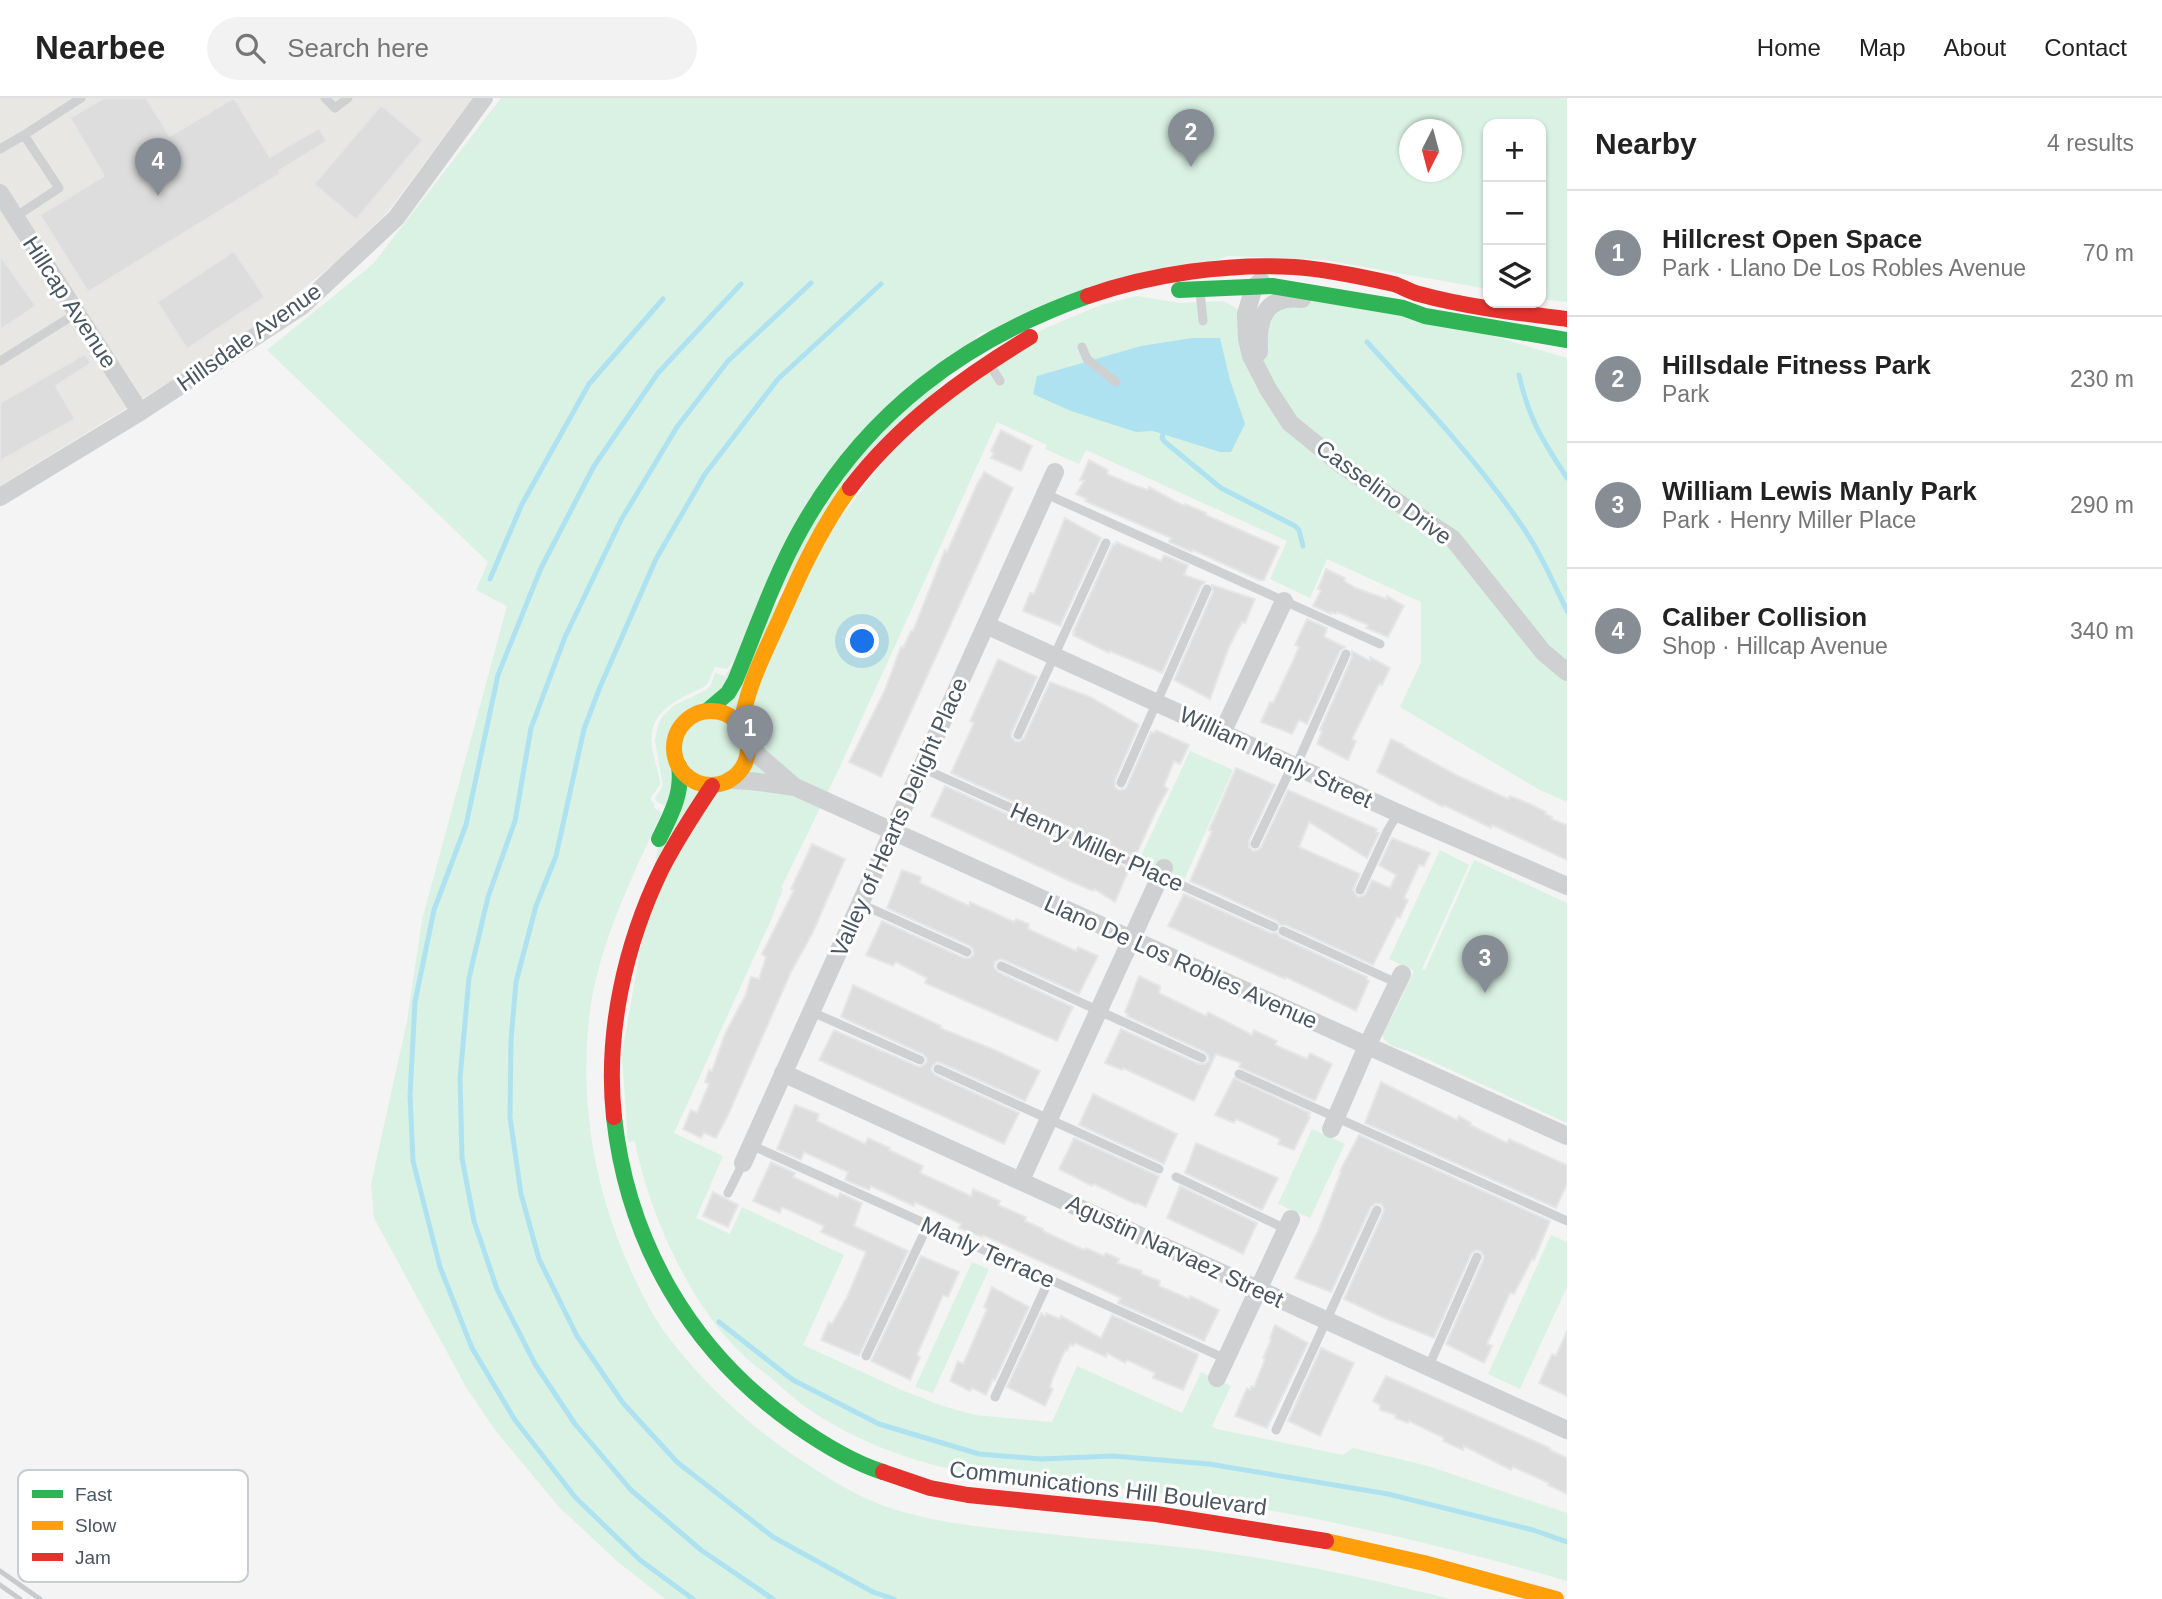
<!DOCTYPE html>
<meta charset="utf-8">
<style>
body{margin:0;font-family:Arial,sans-serif;background:#f2f2f2;color:#222}
.controls{position:absolute;right:21px;top:21px;display:grid;overflow:hidden;border-radius:14px;box-shadow:0 2px 5px #0004}
.controls button{width:63px;height:63px;display:grid;place-items:center;padding:0;border:0;border-bottom:2px solid #e0e0e0;background:#fff;color:#222;font:35px sans-serif}
.compass{position:absolute;left:1399px;top:21px;width:63px;height:63px;border-radius:50%;background:#fff;box-shadow:0 2px 5px #0004;rotate:186deg}
.you{position:absolute;left:863px;top:544px;width:24px;height:24px;margin:-18px;border:5px solid #fff;border-radius:50%;background:#1a73e8;box-shadow:0 0 0 10px #1a73e833}
.badge{display:grid;place-items:center;width:46px;height:46px;border-radius:50%;background:#868d94;color:#fff;font-size:23px;font-weight:700}
.pin{position:absolute;translate:-50% -58px;filter:drop-shadow(0 2px 4px #0008)}
.pin::after{content:'';position:absolute;top:37px;width:24px;height:21px;background:inherit;clip-path:polygon(0 0,100% 0,50% 100%)}
.list{margin:0;padding:0;list-style:none}
h2{display:flex;justify-content:space-between;align-items:center;height:91px;margin:0;padding:0 28px;font-size:30px}
h2 small{font-size:23px;font-weight:400;color:#767676}
.list li{display:grid;grid-template-columns:46px 1fr auto;gap:21px;align-items:center;box-sizing:border-box;height:126px;padding:0 28px;border-top:2px solid #e0e0e0}
.list b{display:block;font-size:26px;white-space:nowrap}
.list p{margin:0;font-size:23px;white-space:nowrap;color:#767676}
.list em{font-size:23px;font-style:normal;color:#767676}
.icon{flex:none;width:38px;height:38px;fill:none;stroke:currentColor;stroke-width:2;stroke-linecap:round;stroke-linejoin:round}
.map{position:relative;flex:none;width:1567px;height:1501px;overflow:hidden}
header{display:flex;align-items:center;gap:42px;box-sizing:border-box;height:98px;padding:0 35px;background:#fff;border-bottom:2px solid #e0e0e0}
header strong{font-size:33px}
nav{display:flex;gap:38px;margin-inline-start:auto;font-size:24px}
.search{width:490px;height:63px;background:#f2f2f2;display:flex;align-items:center;gap:18px;box-sizing:border-box;padding:0 24px;border-radius:38px;color:#767676;font-size:26px}
main{display:flex}
aside{flex:1;background:#fff}
.map>svg:first-child{display:block}
.commercial{fill:#e8e7e3}
.green{fill:#d9f2e3;fill-rule:evenodd}
.water{fill:#aee2f0}
.lines{fill:none;stroke-linecap:round;stroke-linejoin:round}
.stream{stroke:#aee2f0;stroke-width:5}
.building{fill:#ddddde;stroke:#e5e6e7;stroke-width:2}
.lane{stroke:#ced0d2;stroke-width:9}
.street{stroke:#ced0d2;stroke-width:18}
.fast{stroke:#30b455;stroke-width:16}
.slow{stroke:#ff9f0a;stroke-width:16}
.jam{stroke:#e5322d;stroke-width:16}
.rail{stroke:#c9cacc;stroke-width:5}
.labels{text-anchor:middle;dominant-baseline:central;stroke-width:6;stroke-linejoin:round;paint-order:stroke}
.street-label{font-size:23px;fill:#4a5661;stroke:#fff}
.key{fill:#fff;stroke:#c9ccd0;stroke-width:2}
.key-label{font-size:19px;fill:#4a5661}
</style>
<header>
<strong>Nearbee</strong>
<div class="search"><svg class="icon" aria-label="search" viewBox="0 0 24 24"><circle cx="10" cy="10" r="6"/><path d="M15 15l6 6"/></svg>Search here</div>
<nav><a>Home</a><a>Map</a><a>About</a><a>Contact</a></nav>
</header>
<main>
<div class="map">
<svg width="1567" height="1501" viewBox="0 0 1567 1501">
<rect width="100%" height="100%" fill="#f4f4f4"/>
<path class="commercial" d="M0 0H473L387 115 335 165 246 237 0 388Z"/>
<path class="green" d="M501 0H1567V204L1541 201V26H1488V191L1325 162 1228 158 979 236 727 571 715 569 708 585 704 589C674 603 644 615 653 655 655 666 660 676 660 687L651 699V703L655 706 654 710 662 714C633 778 600 842 590 912 579 1000 593 1087 629 1168 639 1191 651 1215 666 1236 701 1283 745 1324 793 1357 825 1378 856 1399 893 1411 938 1425 985 1430 1032 1434 1083 1440 1135 1444 1187 1450 1275 1460 1364 1479 1450 1501H665L618 1464 559 1409 495 1332 466 1289 374 1120 371 1086 407 923 422 822 507 508 476 492 488 464 267 252 373 166ZM1409 32H1451V74H1409Z
M1137 198 1180 205 1224 203 1246 216 1259 230 1289 200 1425 218 1567 260V704L1540 692 1400 609 1421 564V504L1327 461 1310 500 1270 481 1287 443 1086 352 1079 366 1045 351 1047 347 997 324 837 675 781 790 783 791 771 822 674 1035 723 1058 696 1120 730 1136 742 1109 844 1157 803 1247 904 1293 943 1308 975 1317 1052 1324 1077 1268 1182 1315 1201 1274 1231 1288 1212 1328 1217 1331 1343 1357 1353 1350 1428 1368 1567 1415V1483C1447 1448 1326 1420 1203 1401 1157 1394 1110 1389 1064 1385 1029 1382 993 1381 959 1373 907 1362 854 1342 810 1312 796 1303 784 1291 771 1280 761 1272 750 1264 741 1255 689 1205 648 1113 635 1043L628 1044 622 956 665 708 657 704 655 700 663 688 655 643 658 627 663 618 673 608 706 592 711 587 715 575 725 578 848 392 988 264 1046 230 1101 207Z
M1190 653 1233 672 1180 791 1135 771Z
M1440 752 1469 767 1422 871 1425 872 1474 762 1567 805V1025L1409 953C1398 950 1377 946 1384 929 1386 924 1392 920 1394 915 1401 901 1407 887 1414 873L1389 861Z
M1312 1031 1345 1046 1310 1120 1278 1106Z
M1551 1137 1567 1144V1189L1520 1291 1488 1276Z
M972 1164 989 1171 933 1295 915 1289Z"/>
<path class="water" d="M1192 240H1220L1230 282 1245 326 1231 354H1220L1153 333 1136 334 1071 313 1033 296 1037 278 1141 248Z"/>
<g class="lines">
<path class="stream" d="M881 186 778 281 705 376 656 461 600 589 584 631 556 758 536 808 516 884 511 942 510 1019 521 1096 539 1161 577 1238 623 1305 677 1364 773 1439 873 1494 894 1501
M1367 244C1421 303 1477 362 1522 428 1540 454 1553 484 1567 513
M1519 277C1529 322 1543 343 1567 380
M1164 332 1162 340 1165 344 1221 390 1295 428 1299 432 1303 448
M490 481 522 406 589 286 663 201
M719 1224 793 1282 879 1326 979 1356 1041 1361 1113 1358 1209 1366 1388 1396 1533 1432 1567 1444
M693 1501 640 1462 575 1399 515 1322 472 1250 440 1169 413 1063 410 997 415 904 434 812 466 727 498 577 541 470 594 368 658 275 741 186
M773 1501 701 1452 631 1392 575 1326 535 1266 497 1191 474 1123 462 1060 460 980 469 880 488 799 515 723 531 630 565 539 621 422 677 329 728 263 811 185"/>
</g>
<path class="building" d="M104 0H146L170 38 234 0 270 59 319 30 327 43 279 73 280 76 88 194 40 117 104 78 70 20Z
M381 7 423 42 356 122 314 86Z
M234 153 265 199 187 251 157 204Z
M0 157 36 208 0 232Z
M85 256 91 265 56 288 75 321 0 363V305Z
M1001 332 1032 348 1021 373 991 360 994 355 991 353Z
M1089 362 1108 372 1107 376 1133 387 1148 392 1149 389 1184 408 1185 406 1206 415V417L1279 449 1264 482H1259L1193 452 1192 454 1169 444 1171 440 1085 403 1087 401 1076 396 1084 383 1080 382Z
M984 374 1013 390 881 679 849 664 884 594 901 549 903 550 911 533H913L945 452 947 454 979 382H980Z
M1065 420 1101 440 1060 528 1023 513 1030 495 1034 496Z
M1116 444 1161 463 1164 457 1188 467 1184 477 1205 484 1201 488 1162 575 1110 553 1109 555 1073 537 1075 534H1073L1113 446 1115 447Z
M1326 471 1345 480 1344 483 1356 490 1386 501 1387 498 1404 508 1388 539 1366 530 1368 527 1337 514 1336 516 1331 514V516L1313 508 1321 492 1318 491Z
M1212 487 1255 501 1245 525 1242 524 1229 549 1210 601 1174 582 1213 494Z
M1307 521 1327 530 1324 539 1345 549 1340 553 1307 626 1299 622 1292 636 1261 624 1270 604 1273 605 1293 563 1299 549 1295 547Z
M1352 553 1370 563V559L1390 570 1382 587 1379 586 1352 641 1356 643 1348 662 1317 646 1322 633 1320 632 1352 559Z
M998 561 1037 579 1012 634 1011 638 1015 643 1019 644 1024 640 1050 584 1090 599 1139 627 1115 682V689L1119 692 1125 691 1127 688 1151 634 1154 635 1156 632 1189 647 1180 666 1174 663 1164 688 1168 691 1158 709 1135 759 951 675 974 625 970 623Z
M1391 641 1404 647 1403 648 1456 677 1508 701 1510 698 1530 706 1546 714 1545 716 1552 719 1551 721 1567 727V762L1492 727 1491 730 1444 707 1443 709 1377 674Z
M1236 670 1275 687 1249 743V749L1253 753 1258 752 1261 749 1288 692 1377 731 1376 734 1379 735 1367 760 1309 724 1299 749 1360 776 1353 792 1358 799 1365 797 1372 782 1390 790 1396 777 1379 767 1392 740 1430 755 1424 768 1419 767 1404 800 1408 802 1400 820 1397 819 1373 867 1286 827H1280L1277 823 1190 783 1212 733 1209 732Z
M945 688 1129 771 1115 804 1094 791 1093 793 1072 784 931 718Z
M812 746 845 761 812 836 791 874 728 1017 716 1040 704 1035 701 1040 683 1031 691 1012 697 1015 709 986 705 984 709 972 712 973 725 936 745 898 751 879 759 881 766 859 762 856 794 792 791 791Z
M902 772 921 779 920 785 969 808 970 804 1014 824 1016 821 1029 826 1028 831 1076 853 1078 849 1098 858 1079 896 1004 862 1000 861 995 864 994 869 998 874 1073 909 1057 943 925 885 927 880 896 864 893 868 866 857 882 823 964 860H970L974 856 973 851 970 848 887 810Z
M1184 796 1271 835H1277L1280 839 1367 879 1366 881 1369 883 1356 913 1286 879 1285 881 1168 828Z
M1139 878 1160 888 1159 895 1206 918 1208 914 1252 937 1254 932 1277 943 1275 947 1307 961 1310 955 1332 966 1315 1003 1239 969 1241 965 1216 956 1194 1003 1123 970 1122 972 1105 965 1121 931 1199 966H1205L1209 962 1208 957 1205 954 1127 918 1128 916 1125 914Z
M853 887 941 928 940 930 995 952 1040 973 1025 1003 941 965 937 964 932 968 931 972 935 977 1019 1015 1004 1046 819 962 834 932 917 968 921 969 926 965 927 961 923 956 841 919Z
M1234 980 1310 1015 1308 1018 1310 1019 1294 1052 1278 1046 1280 1041 1236 1021 1234 1025 1215 1017Z
M1381 984 1457 1022 1459 1018 1471 1025 1470 1027 1507 1045 1509 1041 1567 1067V1086L1556 1110 1365 1025Z
M1093 996 1177 1036 1164 1066 1079 1027Z
M795 1007 819 1016 817 1023 865 1046 868 1040 890 1050 889 1052 923 1068 920 1075 971 1098 973 1091 1000 1103 998 1107 1026 1119 1025 1123 1043 1131V1133L1084 1152 1086 1150 1104 1158 1106 1155 1119 1161 1117 1165 1142 1173 1141 1176 1160 1183 1159 1188 1189 1201 1190 1198 1219 1212 1204 1243 1118 1205 1121 1200 983 1137 982 1139 959 1130 961 1126 915 1104 914 1108 871 1088 869 1092 845 1082 848 1074 804 1054 801 1062 777 1051Z
M1359 1037 1550 1123 1534 1162 1532 1161 1514 1196 1510 1195 1487 1246 1492 1248 1484 1265 1446 1246 1483 1162 1484 1158 1480 1153 1476 1152 1471 1156 1434 1240 1382 1219 1344 1201 1383 1115 1384 1111 1381 1106 1376 1105 1371 1109 1331 1194 1295 1180 1318 1133 1341 1074 1340 1073Z
M1074 1040 1159 1078 1146 1109 1137 1105 1135 1106 1094 1086 1092 1088 1059 1071Z
M1196 1045 1278 1080 1262 1112 1185 1075Z
M771 1064 795 1075 793 1079 838 1100 840 1095 862 1105 854 1128 908 1153 859 1258 821 1242 829 1224 832 1226 848 1197 866 1154 821 1134 824 1128 782 1109 780 1115 753 1103Z
M1180 1088 1257 1125 1243 1156 1167 1120Z
M713 1094 738 1107 728 1129 703 1118Z
M921 1158 959 1174 948 1199 943 1197 917 1257 920 1259 910 1282 871 1263Z
M992 1189 1029 1209 995 1282 993 1281 986 1297 972 1290 970 1293 950 1283 958 1263 963 1266 969 1253 987 1211 984 1209Z
M1041 1215 1045 1218 1046 1215 1060 1221 1061 1218 1101 1240 1112 1217 1198 1256 1197 1261 1183 1292 1153 1280 1155 1275 1127 1262 1125 1265 1107 1255 1106 1259 1075 1245 1073 1248 1070 1246 1067 1253 1065 1252 1052 1282 1050 1289 1053 1291 1045 1308 1007 1289Z
M1275 1227 1308 1245 1267 1330 1235 1318 1247 1290 1250 1292 1251 1288 1254 1289 1265 1261 1263 1260 1271 1242 1270 1240Z
M1567 1233V1298L1539 1285 1552 1256 1556 1258Z
M1321 1250 1354 1265 1320 1338 1288 1323Z
M1386 1278 1550 1350V1352L1567 1360V1396L1548 1387 1549 1385 1513 1369 1511 1372 1464 1348 1463 1352 1443 1343 1444 1340 1409 1323 1408 1325 1395 1320 1396 1317 1380 1312V1307L1373 1303Z"/>
<g class="lines">
<path class="lane" d="M325 0 335 10 348 0
M24 37 81 0
M0 51 24 37 59 90 15 119
M1200 193 1203 223
M1082 249 1087 261 1116 284
M0 263 77 215
M990 267 1000 283
M1046 396 1380 546
M1018 637 1106 445
M1296 668 1346 556
M920 669 1274 829
M1121 685 1207 491
M1255 746 1293 666
M1360 792 1388 732 1398 715
M859 805 967 854
M1283 833 1397 885
M1001 868 1202 960
M812 914 920 962
M938 971 1159 1071
M1239 976 1567 1123
M751 1047 1226 1261
M1176 1079 1286 1131
M728 1095 743 1065
M866 1258 928 1127
M1428 1270 1477 1159
M995 1299 1049 1182
M1276 1332 1377 1112"/>
<path class="street" d="M0 95 140 314
M1261 183 1254 189 1246 216 1247 241 1251 258 1268 291 1290 325 1343 368 1453 441 1543 554 1567 574
M1259 254C1257 222 1264 197 1302 201
M0 399 140 314 302 208 396 120 484 0
M986 527 1398 715 1567 788
M1223 633 1284 503
M747 643 759 658 795 689
M730 682 751 683 795 689 1567 1038
M783 975 1567 1332
M1331 1031 1367 948 1402 876
M743 1065 1055 374
M1021 1082 1164 770
M1217 1280 1291 1121"/>
<path class="fast" d="M1179 192 1272 188 1403 210 1425 218 1567 242
M708 612 728 595 735 583C756 532 774 479 801 431 866 315 964 242 1088 198
M659 741C671 717 683 695 679 668
M614 1019C628 1146 691 1253 794 1326 821 1345 851 1364 883 1374"/>
<path class="slow" d="M674 650a37 37 0 1 1 74 0a37 37 0 1 1-74 0Z
M741 629C746 591 763 558 779 523 799 477 820 431 850 390
M1326 1443 1424 1465 1556 1501"/>
<path class="jam" d="M1088 198C1151 176 1228 165 1294 169 1326 171 1363 179 1394 186 1403 189 1410 194 1419 196 1466 209 1519 215 1567 221
M850 390C899 326 962 280 1030 239
M614 1019C605 935 625 846 662 770 677 741 694 715 712 688
M883 1374 930 1390 968 1397 1156 1416 1326 1443"/>
<path class="rail" d="M0 1473 40 1501
M0 1487 20 1501"/>
</g>
<g class="labels">
<g class="street-label">
<text transform="translate(70 204) rotate(57)">Hillcap Avenue</text>
<text transform="translate(249 239) rotate(-35)">Hillsdale Avenue</text>
<text transform="translate(1384 394) rotate(36)">Casselino Drive</text>
<text transform="translate(1276 659) rotate(25)">William Manly Street</text>
<text transform="translate(899 719) rotate(-66)">Valley of Hearts Delight Place</text>
<text transform="translate(1097 749) rotate(24)">Henry Miller Place</text>
<text transform="translate(1181 864) rotate(24)">Llano De Los Robles Avenue</text>
<text transform="translate(1175 1153) rotate(25)">Agustin Narvaez Street</text>
<text transform="translate(988 1154) rotate(24)">Manly Terrace</text>
<text transform="translate(1108 1390) rotate(7)">Communications Hill Boulevard</text>
</g>
</g>
<rect x="18" y="1372" width="230" height="112" rx="10" class="key"/>
<rect x="32" y="1392" width="31" height="8" fill="#30b455"/>
<rect x="32" y="1423" width="31" height="9" fill="#ff9f0a"/>
<rect x="32" y="1455" width="31" height="8" fill="#e5322d"/>
<g class="key-label">
<text x="75" y="1403">Fast</text>
<text x="75" y="1434">Slow</text>
<text x="75" y="1466">Jam</text>
</g>
</svg>
<div class="controls">
<button>+</button>
<button>−</button>
<button><svg class="icon" aria-label="layers" viewBox="0 0 24 24"><path d="M12 4l9 5-9 5-9-5zM3 14l9 5 9-5"/></svg></button>
</div>
<svg class="compass" viewBox="-18 -18 36 36"><path d="M0-13l5 13h-10z" fill="#e53935"/><path d="M0 13l5-13h-10z" fill="#767676"/></svg>
<div class="you"></div>
<div class="pin badge" style="left:750px;top:665px">1</div>
<div class="pin badge" style="left:1191px;top:69px">2</div>
<div class="pin badge" style="left:1485px;top:895px">3</div>
<div class="pin badge" style="left:158px;top:98px">4</div>
</div>
<aside>
<h2>Nearby<small>4 results</small></h2>
<ul class="list">
<li><span class="badge">1</span><div><b>Hillcrest Open Space</b><p>Park · Llano De Los Robles Avenue</p></div><em>70 m</em></li>
<li><span class="badge">2</span><div><b>Hillsdale Fitness Park</b><p>Park</p></div><em>230 m</em></li>
<li><span class="badge">3</span><div><b>William Lewis Manly Park</b><p>Park · Henry Miller Place</p></div><em>290 m</em></li>
<li><span class="badge">4</span><div><b>Caliber Collision</b><p>Shop · Hillcap Avenue</p></div><em>340 m</em></li>
</ul>
</aside>
</main>
